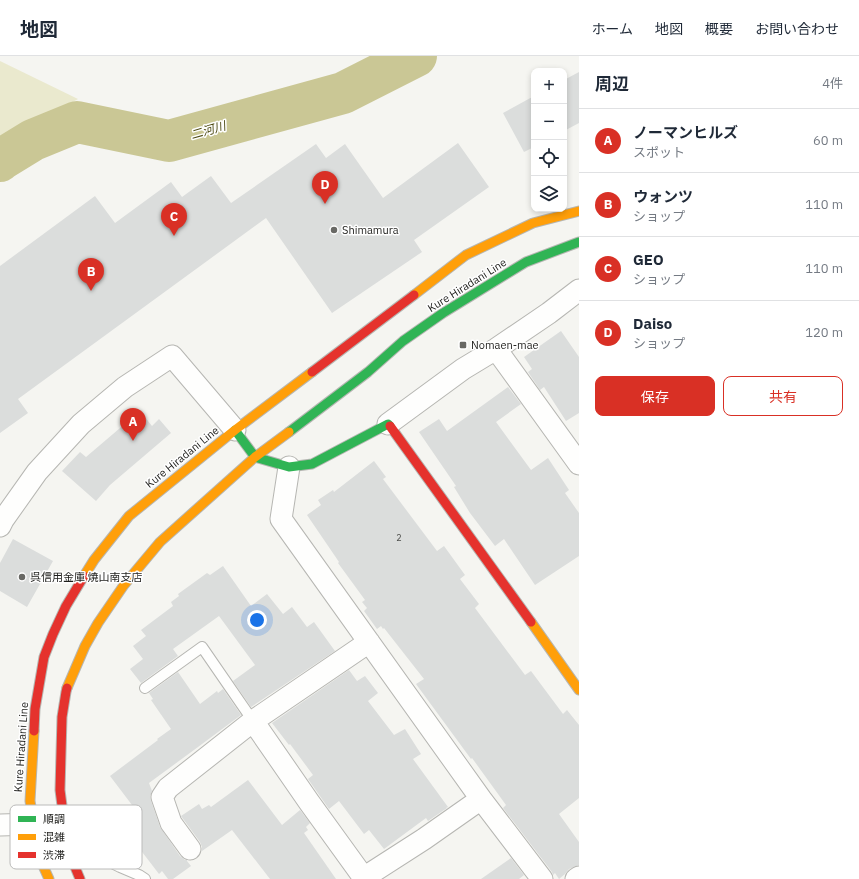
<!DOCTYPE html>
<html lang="ja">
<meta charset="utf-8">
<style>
body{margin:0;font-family:"IBM Plex Sans","Noto Sans JP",sans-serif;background:#f2f2f3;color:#1f2937}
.controls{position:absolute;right:12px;top:12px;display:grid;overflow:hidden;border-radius:8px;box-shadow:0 2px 6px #0003}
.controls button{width:36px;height:36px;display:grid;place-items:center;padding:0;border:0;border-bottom:1px solid #e0e1e3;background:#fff;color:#1f2937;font:20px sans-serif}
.you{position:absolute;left:257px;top:564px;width:14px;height:14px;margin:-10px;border:3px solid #fff;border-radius:50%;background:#1a73e8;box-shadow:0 0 0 6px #1a73e833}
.badge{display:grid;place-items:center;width:26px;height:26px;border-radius:50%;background:#d93025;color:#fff;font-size:13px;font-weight:700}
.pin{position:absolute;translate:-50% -33px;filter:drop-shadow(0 1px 2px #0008)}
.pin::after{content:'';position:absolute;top:21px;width:14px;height:12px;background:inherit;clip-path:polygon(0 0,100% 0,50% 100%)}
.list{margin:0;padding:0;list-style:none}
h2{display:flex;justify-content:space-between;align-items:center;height:52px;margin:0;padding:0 16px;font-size:17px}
h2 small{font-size:13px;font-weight:400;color:#747a83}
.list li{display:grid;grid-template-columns:26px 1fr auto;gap:12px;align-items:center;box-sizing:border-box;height:64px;padding:0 16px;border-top:1px solid #e0e1e3}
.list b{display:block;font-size:15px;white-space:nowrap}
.list p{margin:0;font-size:13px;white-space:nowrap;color:#747a83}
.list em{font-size:13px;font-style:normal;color:#747a83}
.actions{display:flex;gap:8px;padding:12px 16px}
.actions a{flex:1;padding:9px 0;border:1px solid #d93025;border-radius:8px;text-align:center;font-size:14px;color:#d93025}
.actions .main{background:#d93025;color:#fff}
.icon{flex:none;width:22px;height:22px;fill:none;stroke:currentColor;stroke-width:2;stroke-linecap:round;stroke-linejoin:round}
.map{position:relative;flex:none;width:579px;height:823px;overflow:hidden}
header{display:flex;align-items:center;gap:24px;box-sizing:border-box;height:56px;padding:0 20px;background:#fff;border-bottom:1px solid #e0e1e3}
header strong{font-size:19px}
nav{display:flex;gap:22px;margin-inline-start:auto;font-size:14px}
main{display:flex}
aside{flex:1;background:#fff}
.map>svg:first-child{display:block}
.green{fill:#eae9ce}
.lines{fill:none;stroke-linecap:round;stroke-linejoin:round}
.river{stroke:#cac795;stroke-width:42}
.building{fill:#dbdddc}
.lane-casing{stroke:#b6b6b2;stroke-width:12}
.street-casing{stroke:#b6b6b2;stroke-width:23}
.fast-casing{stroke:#b6b6b2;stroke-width:11}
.slow-casing{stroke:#b6b6b2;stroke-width:11}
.jam-casing{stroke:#b6b6b2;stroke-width:11}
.lane{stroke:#fefefd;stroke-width:10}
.street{stroke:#fefefd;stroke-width:21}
.fast{stroke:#30b455;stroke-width:9}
.slow{stroke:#ff9f0a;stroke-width:9}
.jam{stroke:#e5322d;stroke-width:9}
.poi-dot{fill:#696965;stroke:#fff;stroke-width:1.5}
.labels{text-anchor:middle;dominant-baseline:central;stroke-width:3;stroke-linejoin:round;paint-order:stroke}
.number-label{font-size:9px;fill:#4c4d4a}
.poi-label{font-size:11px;fill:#1d1d1a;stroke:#fff;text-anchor:start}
.street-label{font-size:11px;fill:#1d1d1a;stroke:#fff}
.water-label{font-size:12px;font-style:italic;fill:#4c4912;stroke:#fff}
.key{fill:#fff;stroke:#bbbbba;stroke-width:1}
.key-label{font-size:11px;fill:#1d1d1a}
</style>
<header>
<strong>地図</strong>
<nav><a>ホーム</a><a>地図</a><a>概要</a><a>お問い合わせ</a></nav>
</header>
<main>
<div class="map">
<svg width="579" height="823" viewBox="0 0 579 823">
<rect width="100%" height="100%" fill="#f5f5f1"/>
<path class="green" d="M0 5 78 43 0 87Z"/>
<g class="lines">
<path class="river" d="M0 105 2 103 33 84 77 66 169 85 343 37 416 0"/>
</g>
<path class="building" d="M579 16V67L564 75V24Z
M534 40V91L524 96 503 57Z
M458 87 489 131 414 184 422 196 332 257 266 162 18 343 28 357 0 377V210L95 140 115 167 171 126 182 141 211 120 231 147 316 88 326 102 345 88 383 142Z
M561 275 579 301V357L566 365 544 331 540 334 528 316 532 313 524 301Z
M508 331 521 348 496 366 531 414 548 402 569 434 565 437 579 457V500L535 529 504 483 495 490 470 457 454 431 456 430 419 376 439 363 447 375Z
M140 355 152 370 159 363 171 377 110 429 96 445 62 415 80 396 86 401Z
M374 405 386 421 383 423 437 495 444 490 465 519 460 523 479 548 475 552 525 619 531 615 563 658 567 654 579 669V742L559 758 579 786V809L569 813 565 818 559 823 555 817 553 819 552 816 503 752 506 749 472 702 471 703 416 628 424 623 384 572 383 573 381 570 377 573 364 555 367 552 362 546 365 544 338 507 339 506 307 459 321 449 318 444 333 434 334 436Z
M13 483 53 505 27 551 0 535V507Z
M223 510 251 550 267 538 283 558 292 551 307 571 314 566 335 595 251 651 233 625 255 609 219 560 173 593 178 600 141 627 130 613 143 603 133 590 146 580 141 574 173 550 171 546 179 540 178 538 207 517 210 519Z
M349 614 357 625 365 620 378 637 368 645 394 679 405 673 421 698 413 703 448 751 446 752H447L428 765 426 762 384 793 369 774 364 778 339 745 329 753 308 723 313 719 290 688 289 689 272 667Z
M178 616 200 648 217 635 218 637 223 633 241 659 198 691 149 727 152 735 150 740 151 745 160 771 180 800 185 804H187V805L191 810 173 823H168L162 815 159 818 136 788 133 789 120 753 132 749 110 720 158 684 157 683 171 673 151 644 153 643 149 637Z
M248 724 282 769 300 754 310 767 306 771 308 774 304 777 336 823H270L232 774 202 795V791L200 786 181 760 199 748 202 753 209 749 211 751Z
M511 802 524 819 519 823H481Z"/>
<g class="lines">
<defs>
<path id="lane" d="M145 632 202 591 253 665
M71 796 98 800 120 811 139 819 145 823"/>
<path id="street" d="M496 293 579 408
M388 368 463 313 496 293 549 257 579 234
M289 411 281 463 481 743 542 823
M0 470 3 464 37 416 81 368 125 331 172 300 235 374
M253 665 309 746 361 818 364 819H368L424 783 481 743
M0 769 34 768
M190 793 171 767 162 741 168 732 253 665 369 586
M576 823 579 821"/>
<path id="fast" d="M235 374 255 401 289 411 312 408 388 368 390 370
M289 376 368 316 403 285 443 257 526 206 579 186"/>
<path id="slow" d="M414 239 466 199 533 167 579 155
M84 520 94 504 129 460 235 374 312 316
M531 566 579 634
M67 632 85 590 98 567 124 529 160 486 255 401 289 376
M34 675 30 745 40 803 49 823"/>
<path id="jam" d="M312 316 414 239
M390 370 531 566
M67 632 66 636 62 661 60 734 65 773 75 811 80 823
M34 675 35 653 44 601 53 578 66 550 84 520"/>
</defs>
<use href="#lane" class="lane-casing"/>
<use href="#street" class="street-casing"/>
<use href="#fast" class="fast-casing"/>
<use href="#slow" class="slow-casing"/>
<use href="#jam" class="jam-casing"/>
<use href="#lane" class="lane"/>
<use href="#street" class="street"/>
<use href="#fast" class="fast"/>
<use href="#slow" class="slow"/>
<use href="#jam" class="jam"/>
</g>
<g class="poi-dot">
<circle cx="334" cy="174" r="4"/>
<rect x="459" y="285" width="8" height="8" rx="2"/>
<circle cx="22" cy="521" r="4"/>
</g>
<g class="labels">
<g class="number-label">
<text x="399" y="481">2</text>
</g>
<g class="poi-label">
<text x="342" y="174">Shimamura</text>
<text x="471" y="289">Nomaen-mae</text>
<text x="30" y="521">呉信用金庫 焼山南支店</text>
</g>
<g class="street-label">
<text transform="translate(467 229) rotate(-32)">Kure Hiradani Line</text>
<text transform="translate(182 401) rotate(-39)">Kure Hiradani Line</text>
<text transform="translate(21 691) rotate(-86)">Kure Hiradani Line</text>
</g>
<g class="water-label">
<text transform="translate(208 74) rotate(-16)">二河川</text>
</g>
</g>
<rect x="10" y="749" width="132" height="64" rx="6" class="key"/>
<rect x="18" y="760" width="18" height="6" fill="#30b455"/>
<rect x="18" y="778" width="18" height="6" fill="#ff9f0a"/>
<rect x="18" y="796" width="18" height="6" fill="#e5322d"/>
<g class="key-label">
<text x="43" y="767">順調</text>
<text x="43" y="785">混雑</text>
<text x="43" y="803">渋滞</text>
</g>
</svg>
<div class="controls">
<button>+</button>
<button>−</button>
<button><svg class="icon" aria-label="locate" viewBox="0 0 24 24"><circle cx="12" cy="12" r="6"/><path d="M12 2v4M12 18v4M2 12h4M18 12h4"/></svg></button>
<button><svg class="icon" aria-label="layers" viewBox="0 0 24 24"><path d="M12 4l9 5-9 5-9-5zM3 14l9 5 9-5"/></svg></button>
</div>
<div class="you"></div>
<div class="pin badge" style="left:133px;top:385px">A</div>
<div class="pin badge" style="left:91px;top:235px">B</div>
<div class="pin badge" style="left:174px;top:180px">C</div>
<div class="pin badge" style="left:325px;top:148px">D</div>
</div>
<aside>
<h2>周辺<small>4件</small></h2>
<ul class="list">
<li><span class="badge">A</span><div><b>ノーマンヒルズ</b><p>スポット</p></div><em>60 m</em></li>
<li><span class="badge">B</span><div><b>ウォンツ</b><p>ショップ</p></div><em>110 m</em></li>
<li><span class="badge">C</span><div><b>GEO</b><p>ショップ</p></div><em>110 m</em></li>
<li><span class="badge">D</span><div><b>Daiso</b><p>ショップ</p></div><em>120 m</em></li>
</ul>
<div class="actions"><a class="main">保存</a><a>共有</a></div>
</aside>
</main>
